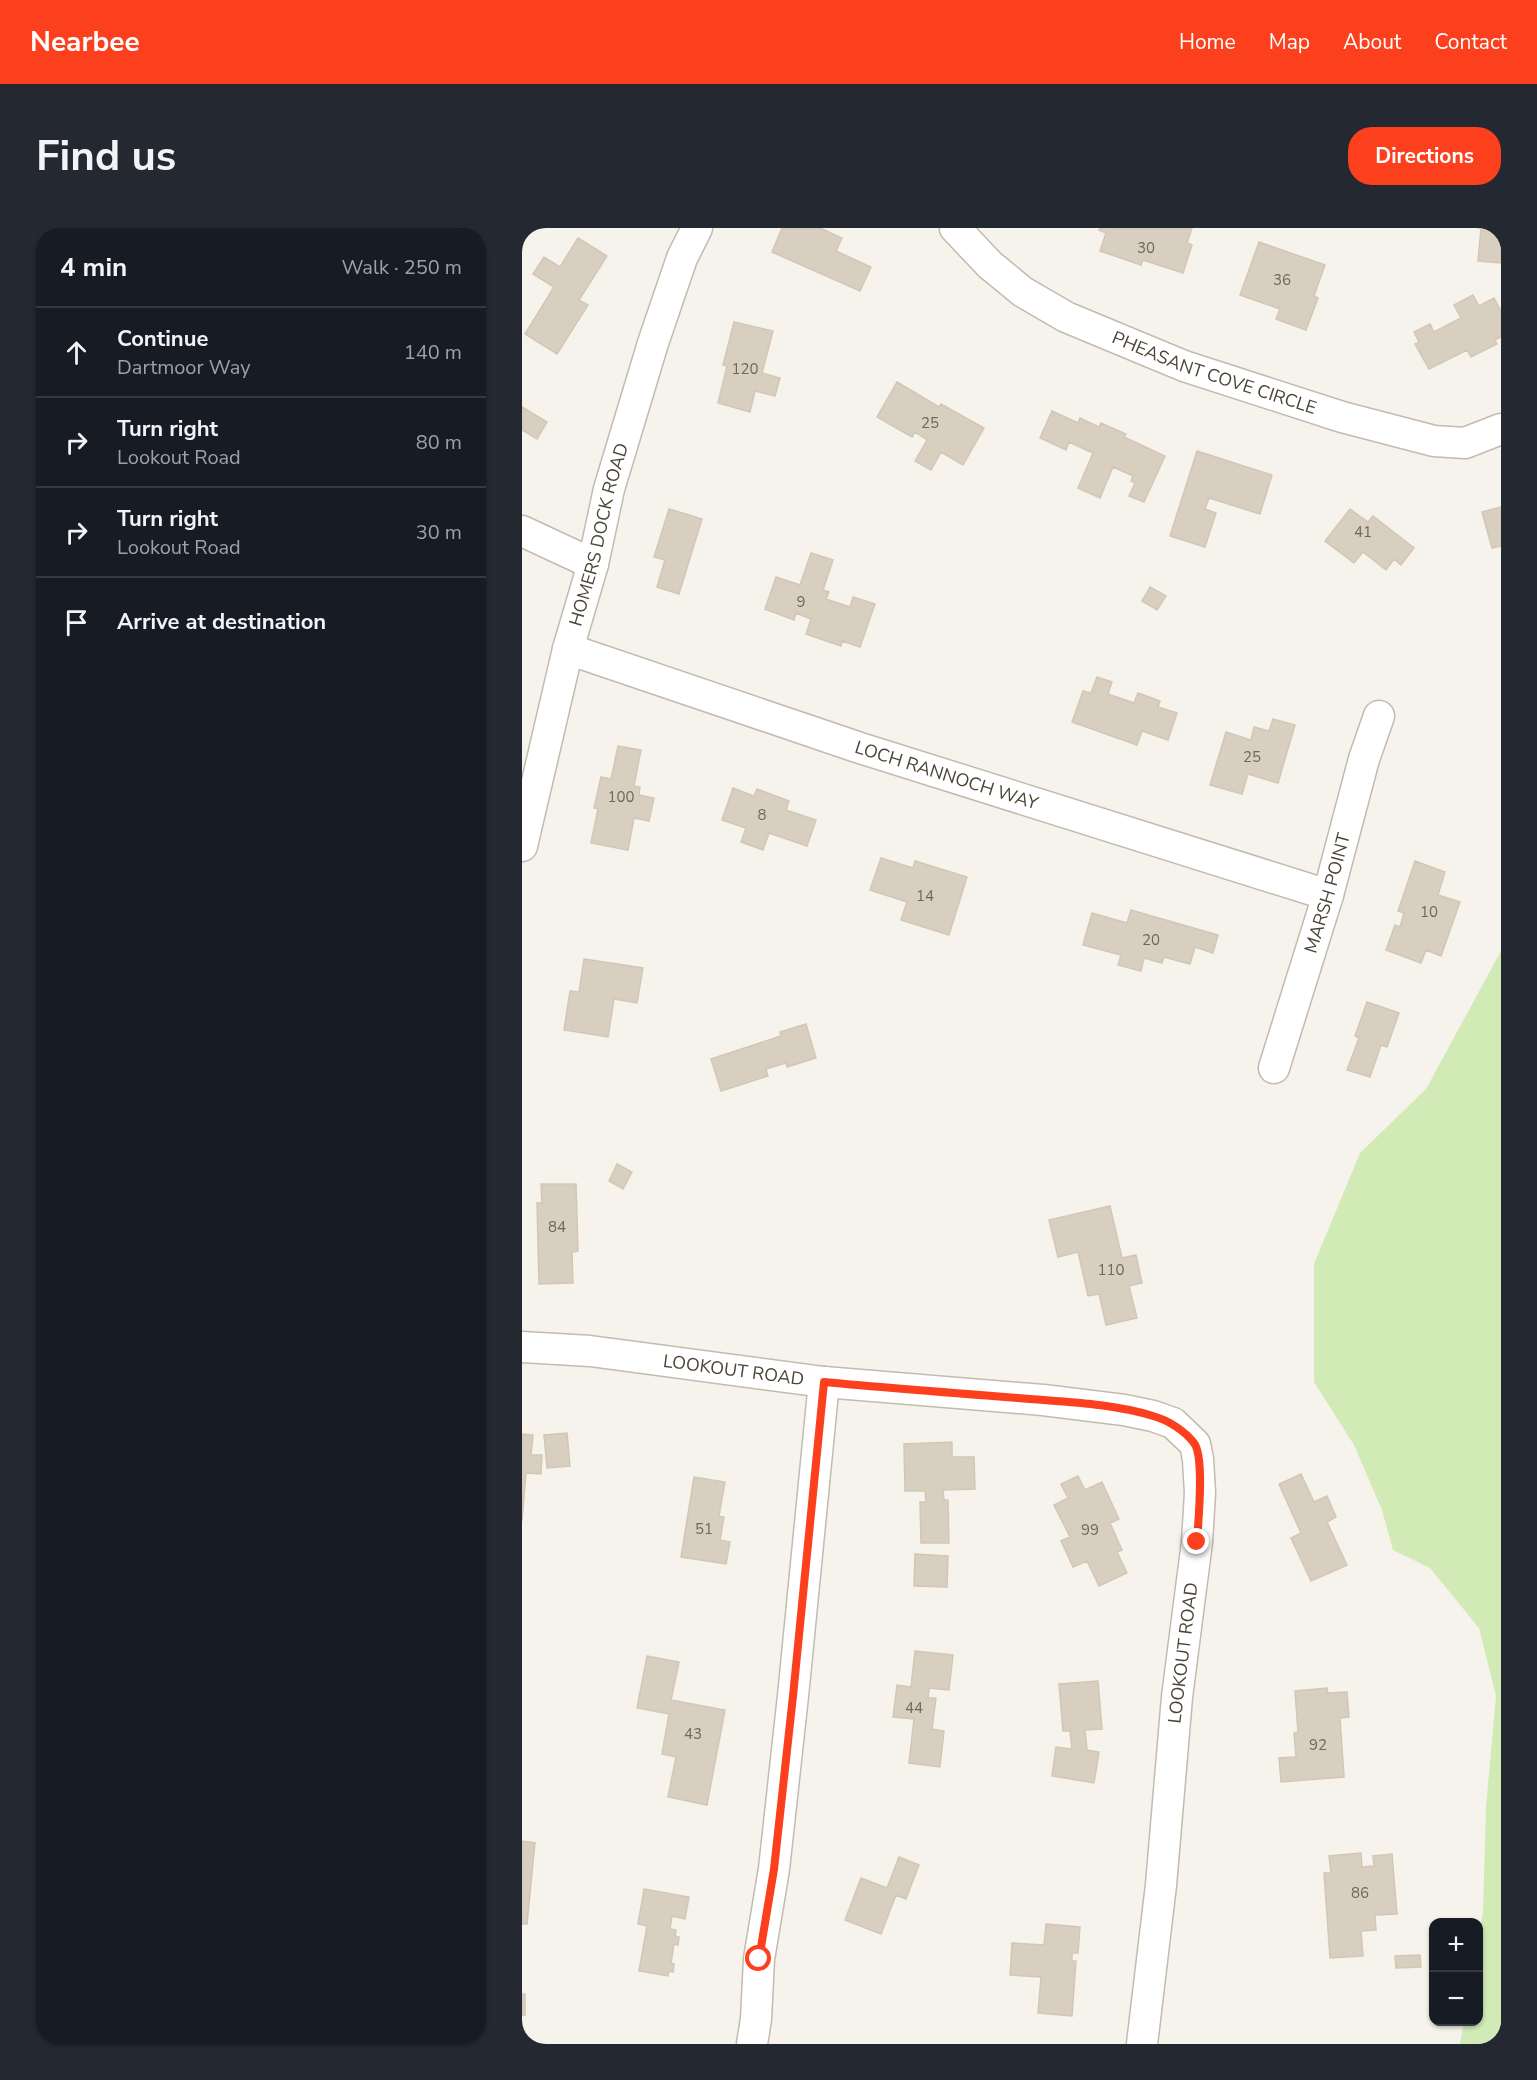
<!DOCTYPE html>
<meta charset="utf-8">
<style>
body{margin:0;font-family:"Nunito Sans",sans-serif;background:#242831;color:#f1f3f6}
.controls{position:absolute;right:18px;bottom:18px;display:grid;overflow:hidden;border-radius:12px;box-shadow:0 2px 4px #0004}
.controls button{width:54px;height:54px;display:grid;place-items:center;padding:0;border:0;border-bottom:2px solid #363941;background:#171b24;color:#f1f3f6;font:30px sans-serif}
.stop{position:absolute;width:18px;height:18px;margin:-14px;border:4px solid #fc3f1d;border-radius:50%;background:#fff}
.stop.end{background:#fc3f1d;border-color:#fff;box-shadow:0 2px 6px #0008}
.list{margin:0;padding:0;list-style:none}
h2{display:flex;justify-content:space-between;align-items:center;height:78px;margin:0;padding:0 24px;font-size:26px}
h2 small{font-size:20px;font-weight:400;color:#9ea1a6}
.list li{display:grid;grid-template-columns:39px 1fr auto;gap:18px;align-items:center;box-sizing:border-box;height:90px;padding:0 24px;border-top:2px solid #363941}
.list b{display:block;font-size:22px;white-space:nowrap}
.list p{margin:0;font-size:20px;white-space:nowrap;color:#9ea1a6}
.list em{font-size:20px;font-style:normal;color:#9ea1a6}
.icon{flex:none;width:33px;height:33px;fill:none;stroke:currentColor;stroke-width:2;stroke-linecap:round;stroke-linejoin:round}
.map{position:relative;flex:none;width:979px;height:1816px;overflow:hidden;border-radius:24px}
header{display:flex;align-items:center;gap:36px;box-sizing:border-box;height:84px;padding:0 30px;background:#fc3f1d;color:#fff}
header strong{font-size:28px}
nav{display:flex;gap:33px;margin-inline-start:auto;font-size:21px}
.intro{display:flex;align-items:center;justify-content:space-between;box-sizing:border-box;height:144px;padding:0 36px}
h1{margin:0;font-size:42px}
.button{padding:15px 27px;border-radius:24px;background:#fc3f1d;color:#fff;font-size:21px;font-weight:700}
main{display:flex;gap:36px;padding:0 36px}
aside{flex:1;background:#171b24;border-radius:24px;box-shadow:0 2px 4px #0004}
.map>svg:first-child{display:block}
.green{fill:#d2eab5}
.building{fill:#d8cfc1;stroke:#d3c7b4;stroke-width:1.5}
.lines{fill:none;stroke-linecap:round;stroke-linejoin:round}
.street-casing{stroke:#c2bbae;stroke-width:33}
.street{stroke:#fff;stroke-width:30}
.route{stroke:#fc3f1d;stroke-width:8}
.labels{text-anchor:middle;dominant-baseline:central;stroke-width:4.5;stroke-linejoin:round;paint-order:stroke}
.number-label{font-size:15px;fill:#6e675b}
.street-label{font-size:18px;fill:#4b4439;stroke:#fff}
</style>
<header>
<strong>Nearbee</strong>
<nav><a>Home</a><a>Map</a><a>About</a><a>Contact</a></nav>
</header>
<div class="intro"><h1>Find us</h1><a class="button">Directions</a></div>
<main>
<aside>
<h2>4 min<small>Walk · 250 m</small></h2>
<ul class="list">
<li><svg class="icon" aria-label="ahead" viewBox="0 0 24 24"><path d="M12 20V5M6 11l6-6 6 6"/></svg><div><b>Continue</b><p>Dartmoor Way</p></div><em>140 m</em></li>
<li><svg class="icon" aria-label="right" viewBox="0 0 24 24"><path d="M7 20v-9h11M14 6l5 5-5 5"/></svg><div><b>Turn right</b><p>Lookout Road</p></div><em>80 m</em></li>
<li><svg class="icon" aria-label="right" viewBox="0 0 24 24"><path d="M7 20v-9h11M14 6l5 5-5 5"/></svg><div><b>Turn right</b><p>Lookout Road</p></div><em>30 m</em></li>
<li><svg class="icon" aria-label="arrive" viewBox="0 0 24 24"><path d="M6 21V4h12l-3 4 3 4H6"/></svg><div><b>Arrive at destination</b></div></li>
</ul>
</aside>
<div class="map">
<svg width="979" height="1816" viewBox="0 0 979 1816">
<rect width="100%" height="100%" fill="#f6f3ec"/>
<path class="green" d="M979 723V1816H938L942 1794H957V1709L961 1684 964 1579 974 1468 957 1400 908 1340 871 1322 860 1282 832 1217 792 1154V1036L838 925 904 861Z"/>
<path class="building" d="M260 0H298L320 10 314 23 349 39 338 63 250 24Z
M578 0H670L665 15 670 17 661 45 621 32 619 37 578 23 584 5 577 2Z
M959 0H979V35L956 33Z
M56 10 85 28 57 72 66 77 35 126 3 106 32 59 11 46 22 29 38 39Z
M737 14 803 37 792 68 796 70 784 102 754 91 758 81 718 67Z
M951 67 957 78 972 70 979 83V109L973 112 975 116 949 129 945 122 907 141 893 116 897 114 892 104 908 96 912 104 939 90 932 77Z
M212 94 251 103 240 145 258 150 253 168 233 163 228 184 196 175 205 138 201 137Z
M375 154 417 179 419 176 462 200 441 237 419 224 409 242 393 233 405 212 393 204 390 209 355 189Z
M0 179 25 194 15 211 0 202Z
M530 183 556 195 558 190 577 199 579 195 604 206 602 209 643 228 622 274 607 268 613 255 609 253 611 248 591 239 578 270 556 260 571 225 547 214 544 222 518 210Z
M675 223 750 247 738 286 687 270 683 281 694 285 683 319 648 308Z
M979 279V318L970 320 960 284Z
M147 281 180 291 157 366 135 359 143 332 132 329Z
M828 281 846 294 851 288 892 320 879 337 872 331 864 342 841 324 832 335 803 313Z
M289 325 311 332 301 362 307 364 304 371 328 379 331 369 353 376 338 419 320 413 319 418 284 406 289 391 274 385 272 392 243 381 254 349 278 357Z
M628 359 644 368 635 382 620 373Z
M575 449 590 454 586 466 612 475 616 465 638 473 636 479 655 485 646 512 620 503 615 517 550 494 561 463 569 465Z
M751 491 773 497 756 555 726 546 720 566 688 557 704 504 729 512 732 499 747 503Z
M96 518 119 522 112 558 118 559 117 567 132 570 127 593 112 590 106 622 69 615 76 581 72 580 79 549 89 551Z
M211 560 232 568 235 561 267 573 264 582 294 592 285 618 247 605 241 622 219 614 224 600 200 592Z
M359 630 391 640 393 633 445 649 427 707 379 692 385 674 348 662Z
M893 633 923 644 916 667 938 674 919 728 904 722 899 735 864 722 873 697 878 699 882 685 876 683Z
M609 682 696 707 691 725 673 719 668 736 642 729 640 735 622 730 619 743 596 737 599 727 561 717 570 685 605 695Z
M62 731 121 740 115 775 92 771 86 809 42 802 48 763 57 764Z
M845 774 877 785 865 819 859 817 848 849 825 842 837 810 833 808Z
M284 796 294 830 265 839 264 835 244 841 246 848 199 863 189 831 259 808 258 804Z
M95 936 110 944 101 961 87 953Z
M19 956H54L56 1023 50 1024 51 1055 17 1056 15 975H20Z
M588 978 600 1030 614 1027 620 1055 607 1058 615 1090 584 1097 577 1066 566 1068 556 1024 536 1029 527 992Z
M45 1205 48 1238 25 1240 22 1207Z
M0 1206 11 1207 9 1227H20L19 1246 4 1245 0 1293Z
M430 1214V1229H452L453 1261 421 1262 422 1272H426L427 1315H399L398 1274H404L403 1263H383L382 1216Z
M779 1246 792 1274 805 1268 814 1289 805 1294 825 1337 789 1353 769 1310 779 1305 757 1256Z
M556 1248 563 1262 580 1254 597 1291 588 1295 600 1322 595 1324 605 1345 577 1358 565 1333 551 1339 539 1313 548 1309 532 1277 546 1270 539 1256Z
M172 1249 203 1254 197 1288 202 1289 198 1312 208 1314 204 1336 159 1329Z
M393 1326 426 1328 425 1359 392 1358Z
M393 1423 431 1427 427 1462 407 1460 406 1470H414L410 1501 422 1503 418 1539 387 1535 392 1491 371 1489 375 1457 389 1459Z
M125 1428 157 1434 149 1472 203 1482 185 1577 146 1569 154 1529 140 1526 147 1486 115 1480Z
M576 1453 580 1501 563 1502 565 1522 577 1524 572 1555 530 1548 534 1519 550 1521 548 1503H541L537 1456Z
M805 1460 806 1465 825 1464 827 1489 818 1490 822 1549 759 1554 757 1530 774 1529 772 1505 776 1504 773 1463Z
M0 1613 13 1615 5 1696H0Z
M839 1625 840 1639 852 1638 851 1628 870 1626 875 1686 853 1687 854 1702 839 1703 841 1728 808 1730 802 1645H809L807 1628Z
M377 1629 397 1637 384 1671 374 1667 359 1706 323 1692 339 1650 365 1660Z
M122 1661 167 1669 163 1691 150 1688 148 1701 154 1702 153 1708 157 1709 156 1717 152 1716 149 1735 152 1736 151 1744 147 1743 146 1748 117 1743 125 1698 116 1696Z
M524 1696 558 1699 556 1725H550V1733H554L550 1788 516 1785 519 1749 488 1747 490 1715 522 1717Z
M898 1727 899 1739 874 1740 873 1728Z
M0 1766H3V1787H0Z
M0 1804H3V1816H0Z"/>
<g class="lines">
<defs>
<g id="street">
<path id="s1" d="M433 0 468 37 501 64 544 89 662 138 820 189 912 213 943 215 979 201"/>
<path d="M0 303 71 336"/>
<path id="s2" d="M46 421 335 519 806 667"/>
<path id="s3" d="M0 618 46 421 71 336 87 261 131 115 160 30 175 0"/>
<path id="s4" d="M752 840 806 667 842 531 857 488"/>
<path id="s5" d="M0 1119 68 1123 302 1154 521 1172 602 1182 631 1188 651 1195 673 1216 676 1231 678 1265 675 1314 655 1469 639 1657 620 1816"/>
<path d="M230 1816 234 1791 237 1731 252 1641 271 1468 302 1154"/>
</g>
</defs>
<use href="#street" class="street-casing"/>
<use href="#street" class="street"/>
</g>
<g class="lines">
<path class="route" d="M237 1731 252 1641 271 1468 302 1154C366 1160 431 1165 496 1170 540 1174 589 1175 631 1188 646 1192 663 1203 672 1215 683 1229 676 1295 675 1314"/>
</g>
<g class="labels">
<g class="number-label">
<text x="624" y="20">30</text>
<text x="760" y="52">36</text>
<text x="223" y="141">120</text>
<text x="408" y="195">25</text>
<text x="841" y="304">41</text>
<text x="279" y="374">9</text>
<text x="730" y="529">25</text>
<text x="99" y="569">100</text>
<text x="240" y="587">8</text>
<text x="403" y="668">14</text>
<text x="907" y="684">10</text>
<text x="629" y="712">20</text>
<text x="35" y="999">84</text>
<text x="589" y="1042">110</text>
<text x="182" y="1301">51</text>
<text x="568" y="1302">99</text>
<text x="392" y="1480">44</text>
<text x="171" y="1506">43</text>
<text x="796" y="1517">92</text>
<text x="838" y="1665">86</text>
</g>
<g class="street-label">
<text stroke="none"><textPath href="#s1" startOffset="302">PHEASANT COVE CIRCLE</textPath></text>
<text stroke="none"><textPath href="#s3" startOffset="321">HOMERS DOCK ROAD</textPath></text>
<text stroke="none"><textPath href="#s2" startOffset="399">LOCH RANNOCH WAY</textPath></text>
<text stroke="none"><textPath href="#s4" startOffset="183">MARSH POINT</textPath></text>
<text stroke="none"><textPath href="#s5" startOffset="213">LOOKOUT ROAD</textPath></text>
<text transform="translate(661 1425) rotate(-83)">LOOKOUT ROAD</text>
</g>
</g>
</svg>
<div class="controls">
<button>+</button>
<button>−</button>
</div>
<div class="stop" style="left:237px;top:1731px"></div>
<div class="stop end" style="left:675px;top:1314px"></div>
</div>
</main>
